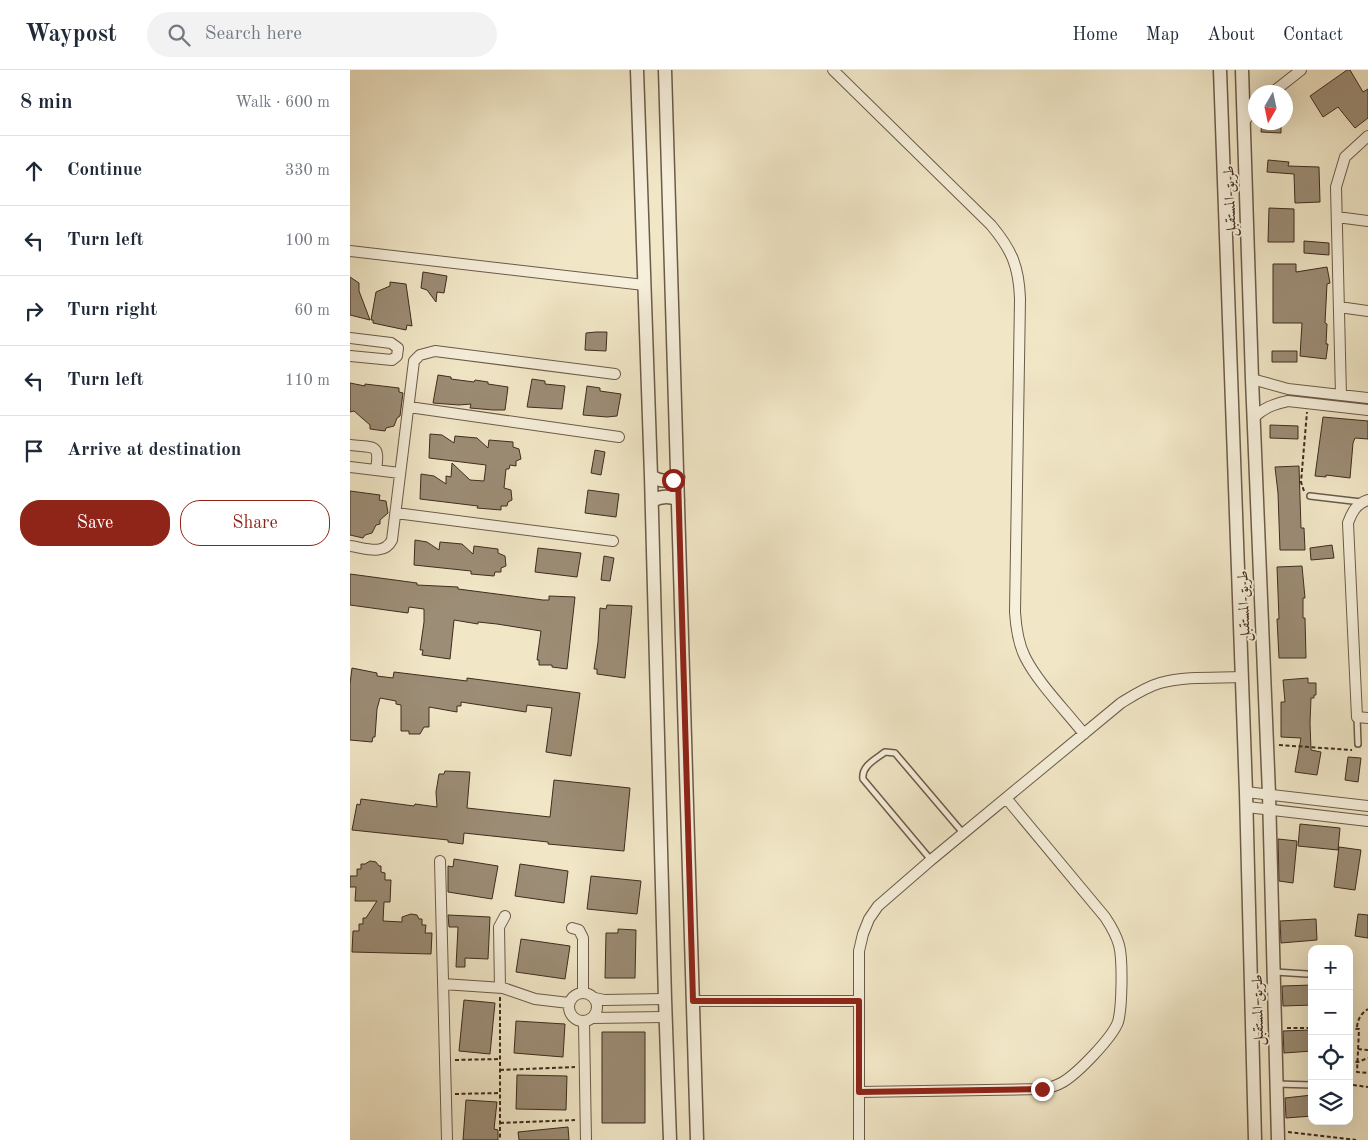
<!DOCTYPE html>
<meta charset="utf-8">
<style>
body{margin:0;font-family:"Old Standard TT",Amiri,serif;background:#f2f2f3;color:#1f2937}
.controls{position:absolute;right:15px;bottom:15px;display:grid;overflow:hidden;border-radius:10px;box-shadow:0 5px 20px #0002}
.controls button{width:45px;height:45px;display:grid;place-items:center;padding:0;border:0;border-bottom:1px solid #e0e1e3;background:#fff;color:#1f2937;font:25px sans-serif}
.compass{position:absolute;left:898px;top:15px;width:45px;height:45px;border-radius:50%;background:#fff;box-shadow:0 5px 20px #0002;rotate:189deg}
.stop{position:absolute;width:15px;height:15px;margin:-11px;border:4px solid #8f2418;border-radius:50%;background:#fff}
.stop.end{background:#8f2418;border-color:#fff;box-shadow:0 1px 5px #0008}
.list{margin:0;padding:0;list-style:none}
h2{display:flex;justify-content:space-between;align-items:center;height:65px;margin:0;padding:0 20px;font-size:21px}
h2 small{font-size:16px;font-weight:400;color:#747a83}
.list li{display:grid;grid-template-columns:32px 1fr auto;gap:15px;align-items:center;box-sizing:border-box;height:70px;padding:0 20px;border-top:1px solid #e0e1e3}
.list b{display:block;font-size:19px;white-space:nowrap}
.list em{font-size:16px;font-style:normal;color:#747a83}
.actions{display:flex;gap:10px;padding:15px 20px}
.actions a{flex:1;padding:11px 0;border:1px solid #8f2418;border-radius:20px;text-align:center;font-size:18px;color:#8f2418}
.actions .main{background:#8f2418;color:#fff}
.icon{flex:none;width:28px;height:28px;fill:none;stroke:currentColor;stroke-width:2;stroke-linecap:round;stroke-linejoin:round}
.map{position:relative;flex:none;width:1018px;height:1070px;overflow:hidden}
header{display:flex;align-items:center;gap:30px;box-sizing:border-box;height:70px;padding:0 25px;background:#fff;border-bottom:1px solid #e0e1e3}
header strong{font-size:24px}
nav{display:flex;gap:28px;margin-inline-start:auto;font-size:18px}
.search{width:350px;height:45px;background:#f2f2f3;display:flex;align-items:center;gap:12px;box-sizing:border-box;padding:0 18px;border-radius:28px;color:#747a83;font-size:19px}
main{display:flex}
aside{flex:1;background:#fff}
.map>svg:first-child{display:block}
.building{fill:#9c8d76;stroke:#3f2c1e}
.lines{fill:none;stroke-linecap:round;stroke-linejoin:round}
.service-casing{stroke:#6c5b48;stroke-width:8}
.minor-casing{stroke:#6c5b48;stroke-width:12}
.tertiary-casing{stroke:#6c5b48;stroke-width:15}
.path{stroke:#3f2c1e;stroke-width:2;stroke-dasharray:4 2.5;stroke-linecap:butt}
.service{stroke:#f6efdb;stroke-width:5}
.minor{stroke:#f6efdb;stroke-width:10}
.tertiary{stroke:#f6efdb;stroke-width:12}
.route{stroke:#8f2418;stroke-width:6}
.labels{text-anchor:middle;dominant-baseline:central;stroke-width:4;stroke-linejoin:round;paint-order:stroke}
.street-label{font-size:15px;fill:#3f2c1e;stroke:#f6efdb}
</style>
<header>
<strong>Waypost</strong>
<div class="search"><svg class="icon" aria-label="search" viewBox="0 0 24 24"><circle cx="10" cy="10" r="6"/><path d="M15 15l6 6"/></svg>Search here</div>
<nav><a>Home</a><a>Map</a><a>About</a><a>Contact</a></nav>
</header>
<main>
<aside>
<h2>8 min<small>Walk · 600 m</small></h2>
<ul class="list">
<li><svg class="icon" aria-label="ahead" viewBox="0 0 24 24"><path d="M12 20V5M6 11l6-6 6 6"/></svg><div><b>Continue</b></div><em>330 m</em></li>
<li><svg class="icon" aria-label="left" viewBox="0 0 24 24"><path d="M17 20v-9H6M10 6l-5 5 5 5"/></svg><div><b>Turn left</b></div><em>100 m</em></li>
<li><svg class="icon" aria-label="right" viewBox="0 0 24 24"><path d="M7 20v-9h11M14 6l5 5-5 5"/></svg><div><b>Turn right</b></div><em>60 m</em></li>
<li><svg class="icon" aria-label="left" viewBox="0 0 24 24"><path d="M17 20v-9H6M10 6l-5 5 5 5"/></svg><div><b>Turn left</b></div><em>110 m</em></li>
<li><svg class="icon" aria-label="arrive" viewBox="0 0 24 24"><path d="M6 21V4h12l-3 4 3 4H6"/></svg><div><b>Arrive at destination</b></div></li>
</ul>
<div class="actions"><a class="main">Save</a><a>Share</a></div>
</aside>
<div class="map">
<svg width="1018" height="1070" viewBox="0 0 1018 1070">
<rect width="100%" height="100%" fill="#f1e7c7"/>
<filter id="stains"><feTurbulence type="fractalNoise" baseFrequency=".004" numOctaves="4"/><feColorMatrix values="0 0 0 0 .2 0 0 0 0 .09 0 0 0 0 .02 0 0 0 .5 -.17"/></filter>
<radialGradient id="worn" r=".72"><stop offset=".6" stop-color="#630" stop-opacity="0"/><stop offset="1" stop-color="#630" stop-opacity=".3"/></radialGradient>
<path class="building" d="M997 0H1000L1013 22 1018 19V48L1005 58 988 37 973 47 960 26Z
M912 52H931V63L911 62Z
M918 90 939 92 938 96 969 97 970 132 945 133 944 104 917 102Z
M919 138 944 139V172H918Z
M954 171 979 173V185L954 183Z
M923 194H946V202L977 197 980 213 977 214 975 253 977 254 976 274H978L976 289 950 286 952 253H923Z
M73 202 97 206 94 223 87 222 86 232 77 220 71 218Z
M0 207 9 213V221L20 250 0 245Z
M40 212 56 214 62 256 57 255 56 260 23 253V250H21L26 222 40 216Z
M246 262H257L256 281 235 280 236 263Z
M922 281H947V292H922Z
M88 305 101 307V309L124 312 125 310 138 312V314L158 317 155 340H143L120 338 121 334 109 335 83 333Z
M182 309 195 311V314L215 316 212 339 177 337Z
M0 313 15 316V314L49 318V322L53 323 50 346 47 348 44 356 36 358 35 361 20 359V355L4 341 0 342Z
M237 316 250 318V321L271 324 267 346 257 347 233 345Z
M973 347 1018 351V369L1005 368 1003 373 1000 408 976 405V407L965 406Z
M920 355 948 356V369L920 368Z
M80 364 92 365 104 373 105 366 127 368 138 378 139 370 163 372V377L169 379 171 389 166 391V396L160 395 159 399H156L154 418 161 420 162 430 158 432 157 436H151V440L127 438 128 436 70 429 71 404 84 406 96 414V406L101 407 102 393 120 410 134 411 136 395 79 388Z
M245 380 255 382 251 405 241 403Z
M949 396 951 458H954L955 480H930L928 423 925 397Z
M238 420 269 424 266 447 235 443Z
M0 421 30 425 29 430 36 431 38 443 30 450V454L26 455 22 463 15 465 13 468 0 465Z
M65 470 77 472 89 480 90 472 112 474 123 484 124 476 148 479V483L155 486 156 496 151 498V502H145L144 506 121 504V501L64 495Z
M982 475 984 488 961 490 960 478Z
M188 478 231 483 227 507 185 502Z
M254 486 264 488 260 511 251 510Z
M952 496 955 528H953V548H955L956 588H929L927 549H929L927 497Z
M0 504 67 513V515L108 517V519L193 530H199V526L225 527 217 599 202 597V595H189V590H187L191 561 147 554 128 552V554L104 550 100 589 72 585 73 580H70L74 552V539L59 537 58 543 0 535Z
M257 535 282 536 275 608 247 604V599H244L248 572 250 538 256 539Z
M2 598 27 603V606L43 608 44 602 117 611V608L230 623 221 686 196 682 202 638 177 635 176 642 111 632V636H107V642L79 637V657H74L70 664H59V661H51V635L46 634V631L30 628 27 639 25 667H23L22 672 0 670V614Z
M958 608V613H966V625H964V628H961L960 653 961 680 971 682 967 705 945 702 951 668 931 667V632H935L933 610Z
M998 687 1011 688 1008 712 995 710Z
M95 701 120 702 117 738 200 747 204 710 280 718 274 781 198 774V772L114 763 113 774 98 772V770L2 760 7 734 10 735 11 729 64 736 65 734 87 737 86 722 89 704H94Z
M950 754 990 758 988 780 948 776Z
M928 769 947 771 943 813 929 811Z
M989 777 1011 780 1005 820 984 817Z
M104 789 148 796 142 829 98 822V796L103 797Z
M20 791 26 792 29 796H31V802L35 803V810H41L40 832H34L33 851 52 852V847L61 844 67 845 69 849H72V855H76L75 863H82L81 884 2 882 3 861H9V854H13V848H16L27 831H5L6 817H0V806H7V799H11V794H15Z
M170 794 218 801 214 833 165 826Z
M241 806 291 811 287 844 237 839Z
M1008 844 1018 845V868L1005 866Z
M98 845 140 847 138 889 115 888V897H106L108 857H99Z
M966 849 967 870 931 873 930 851Z
M268 859 286 860 285 908H255L256 863H268Z
M171 869 220 876 215 909 166 902Z
M962 915V935L933 936 932 916Z
M114 930 145 933 140 984 109 981Z
M166 951 215 954 213 987 164 983Z
M962 960V981L934 983 933 961Z
M252 962H295V1053H252Z
M167 1005 217 1006 216 1040 166 1039Z
M962 1025V1046L936 1048 935 1028Z
M116 1030 147 1032 144 1059 148 1060V1070H113Z
M218 1057 219 1070H169L168 1062Z"/>
<g class="lines">
<defs>
<path id="service" d="M960 426 1011 432
M1007 647 1008 674
M581 790 513 709C511 696 526 689 535 682L545 683 613 763
M925 902 957 904
M927 1014 962 1015"/>
<path id="minor" d="M483 0 641 155C662 180 669 197 670 229L665 542C666 558 668 573 675 587 688 613 716 641 734 664
M923 22 951 0
M895 50 906 39
M987 147 1018 151
M0 181 294 215
M989 237 1018 241
M0 268 41 273 48 278 47 286 42 290 0 286
M902 309 938 319 1018 328
M991 325 986 117 995 87 1018 66
M59 337 269 367
M903 348C914 338 923 334 938 331L1018 340
M0 375C25 378 30 373 26 400
M0 397 50 403
M1018 430C1006 434 1002 442 998 453L1007 647 1018 648
M46 443 263 471
M0 476C15 478 34 486 42 470L64 291 70 285 85 281 265 304
M896 722 1018 736
M897 737 1018 751
M90 791 97 1070
M222 858 229 860 233 868V923
M93 914 153 918 185 929 219 933
M150 918 149 857 155 846
M219 937a14 14 0 1 1 28 0a14 14 0 1 1-28 0Z
M245 928 254 930 315 929
M343 931H509
M242 948 315 947
M234 952 236 1070
M509 1022 692 1019C699 1018 706 1016 713 1012 728 1003 762 968 768 952 772 938 773 890 769 875 766 864 761 856 755 847L656 728
M509 1070V881L513 864 519 849 528 836 581 790 771 633C784 625 796 617 810 613 836 606 865 608 892 607"/>
<path id="tertiary" d="M287 0 301 406 315 929 320 1070
M315 0 347 1070
M870 0 896 722 905 1070
M892 0 902 309 919 724 928 1070
M301 406C310 412 318 412 328 407
M302 431C311 426 319 425 328 430"/>
</defs>
<use href="#service" class="service-casing"/>
<use href="#minor" class="minor-casing"/>
<use href="#tertiary" class="tertiary-casing"/>
<path class="path" d="M954 421 951 412 957 342
M929 675 1002 680
M150 927V1070
M1007 957C1008 948 1011 944 1018 939
M937 958H962
M999 958 1009 959 1007 1002 1018 1003
M1008 979 1018 980
M105 990 150 989
M999 991 1008 992 1018 988
M150 1000 225 997
M1003 1015 1018 1017
M105 1024 150 1023
M150 1053 225 1050
M938 1062 1006 1070"/>
<use href="#service" class="service"/>
<use href="#minor" class="minor"/>
<use href="#tertiary" class="tertiary"/>
</g>
<g class="lines">
<path class="route" d="M323 410 328 407 343 931H509V1022L692 1019"/>
</g>
<g class="labels">
<g class="street-label">
<text transform="translate(881 131) rotate(-92)">طريق المستقبل</text>
<text transform="translate(895 536) rotate(-92)">طريق المستقبل</text>
<text transform="translate(909 940) rotate(-91)">طريق المستقبل</text>
</g>
</g>
<rect width="100%" height="100%" filter="url(#stains)"/>
<rect width="100%" height="100%" fill="url(#worn)"/>
</svg>
<div class="controls">
<button>+</button>
<button>−</button>
<button><svg class="icon" aria-label="locate" viewBox="0 0 24 24"><circle cx="12" cy="12" r="6"/><path d="M12 2v4M12 18v4M2 12h4M18 12h4"/></svg></button>
<button><svg class="icon" aria-label="layers" viewBox="0 0 24 24"><path d="M12 4l9 5-9 5-9-5zM3 14l9 5 9-5"/></svg></button>
</div>
<svg class="compass" viewBox="-18 -18 36 36"><path d="M0-13l5 13h-10z" fill="#e53935"/><path d="M0 13l5-13h-10z" fill="#747a83"/></svg>
<div class="stop" style="left:323px;top:410px"></div>
<div class="stop end" style="left:692px;top:1019px"></div>
</div>
</main>
